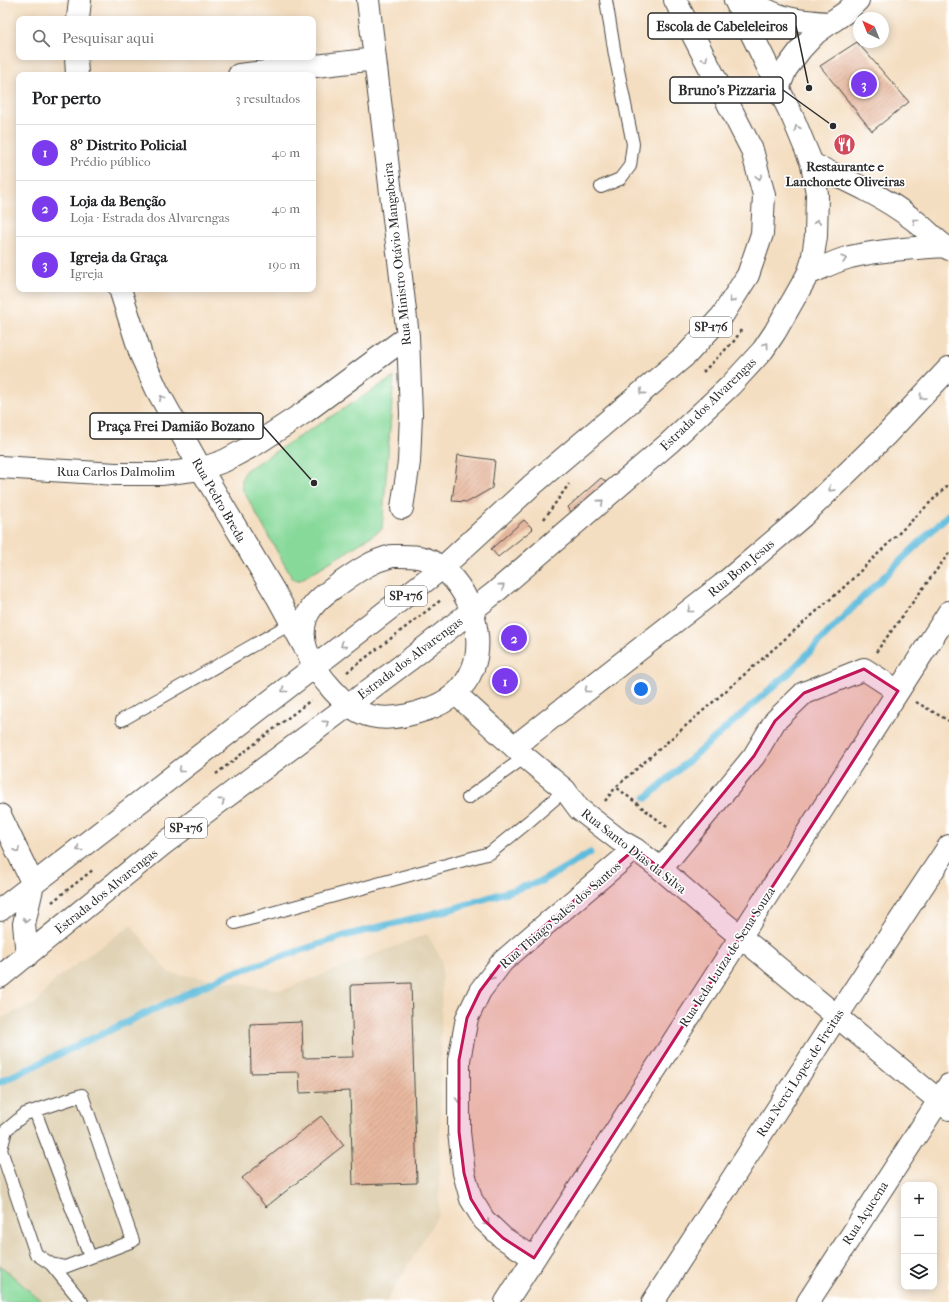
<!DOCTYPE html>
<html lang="pt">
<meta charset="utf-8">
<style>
body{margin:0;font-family:"IM FELL French Canon",serif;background:#f6f6f6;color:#202124}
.controls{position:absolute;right:12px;bottom:12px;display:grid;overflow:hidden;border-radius:8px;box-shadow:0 2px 10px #0003}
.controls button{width:36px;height:36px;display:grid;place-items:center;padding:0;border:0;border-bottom:1px solid #e0e0e0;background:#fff;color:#202124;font:20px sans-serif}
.compass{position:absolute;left:853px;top:12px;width:36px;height:36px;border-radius:50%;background:#fff;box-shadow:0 2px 10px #0003;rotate:317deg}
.you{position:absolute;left:641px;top:689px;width:14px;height:14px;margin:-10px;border:3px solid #fff;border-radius:50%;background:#1a73e8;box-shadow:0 0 0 6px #1a73e833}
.badge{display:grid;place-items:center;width:26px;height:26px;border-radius:50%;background:#7c3aed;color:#fff;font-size:13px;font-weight:700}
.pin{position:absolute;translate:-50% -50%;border:2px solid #fff;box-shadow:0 1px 4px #0006}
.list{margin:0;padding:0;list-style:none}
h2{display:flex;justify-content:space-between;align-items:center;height:52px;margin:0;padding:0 16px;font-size:17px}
h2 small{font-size:13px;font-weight:400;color:#757577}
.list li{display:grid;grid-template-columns:26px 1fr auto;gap:12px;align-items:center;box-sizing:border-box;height:56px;padding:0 16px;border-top:1px solid #e0e0e0}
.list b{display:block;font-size:15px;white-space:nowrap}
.list p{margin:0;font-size:13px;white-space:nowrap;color:#757577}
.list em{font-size:13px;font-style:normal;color:#757577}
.icon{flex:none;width:22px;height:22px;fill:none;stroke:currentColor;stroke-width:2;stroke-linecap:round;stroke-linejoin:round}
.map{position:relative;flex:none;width:949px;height:1302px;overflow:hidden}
.search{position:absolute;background:#fff;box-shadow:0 2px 10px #0003;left:16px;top:16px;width:300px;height:44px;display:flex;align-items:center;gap:10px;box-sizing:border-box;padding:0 14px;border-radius:8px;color:#757577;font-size:15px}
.panel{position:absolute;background:#fff;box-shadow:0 2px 10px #0003;left:16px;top:72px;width:300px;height:220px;border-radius:8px}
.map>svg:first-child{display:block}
.built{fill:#e0d2b4}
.park{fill:#87d99a;stroke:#598262}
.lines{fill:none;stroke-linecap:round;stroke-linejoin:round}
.stream{stroke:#5dbbdc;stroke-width:7}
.building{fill:url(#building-hatch)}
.lane-casing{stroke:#494642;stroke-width:14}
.street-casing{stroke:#494642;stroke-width:24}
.secondary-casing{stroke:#494642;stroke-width:24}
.primary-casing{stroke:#494642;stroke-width:24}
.path{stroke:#494642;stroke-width:2.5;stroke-dasharray:3 3;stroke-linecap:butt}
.lane{stroke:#fff;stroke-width:12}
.street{stroke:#fff;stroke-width:22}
.secondary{stroke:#fff;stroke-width:22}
.primary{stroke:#fff;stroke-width:22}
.oneway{stroke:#a0a0a0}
.marked{fill:#c2185b;fill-opacity:0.2;stroke:#c2185b;stroke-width:3;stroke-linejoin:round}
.labels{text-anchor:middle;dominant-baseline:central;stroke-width:3.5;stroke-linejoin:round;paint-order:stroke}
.shield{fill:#fff;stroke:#6b6b6b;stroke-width:1}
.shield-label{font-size:12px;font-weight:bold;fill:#2b2b2b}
.poi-label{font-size:13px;font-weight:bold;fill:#2b2b2b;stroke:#fff}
.street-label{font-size:13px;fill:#2b2b2b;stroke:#fff}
.leader{fill:none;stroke:#2b2b2b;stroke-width:1.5}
.callout-dot{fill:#2b2b2b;stroke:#fff;stroke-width:1.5}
.callout{fill:#fff;stroke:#2b2b2b;stroke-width:1.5}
.callout-label{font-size:14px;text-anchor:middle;font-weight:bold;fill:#2b2b2b}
</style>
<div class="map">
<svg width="949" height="1302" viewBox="0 0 949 1302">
<defs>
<pattern id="building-hatch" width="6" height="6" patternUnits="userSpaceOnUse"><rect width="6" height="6" fill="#e7b89e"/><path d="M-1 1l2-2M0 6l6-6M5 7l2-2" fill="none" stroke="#c69e88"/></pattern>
</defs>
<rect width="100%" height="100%" fill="#fff"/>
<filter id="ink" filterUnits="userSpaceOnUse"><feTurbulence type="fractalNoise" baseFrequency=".025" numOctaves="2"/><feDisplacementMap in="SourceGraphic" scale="8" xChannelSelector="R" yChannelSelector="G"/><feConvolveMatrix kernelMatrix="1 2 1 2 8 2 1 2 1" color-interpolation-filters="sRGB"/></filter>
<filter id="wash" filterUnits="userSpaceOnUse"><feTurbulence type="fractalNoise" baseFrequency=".012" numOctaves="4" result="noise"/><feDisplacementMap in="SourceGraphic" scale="16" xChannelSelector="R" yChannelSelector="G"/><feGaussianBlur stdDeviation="0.9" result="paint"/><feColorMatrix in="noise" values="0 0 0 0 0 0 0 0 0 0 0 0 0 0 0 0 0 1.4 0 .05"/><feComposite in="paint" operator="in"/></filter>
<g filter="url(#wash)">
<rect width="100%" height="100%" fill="#f4dec1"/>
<path class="built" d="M131 925 169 973 283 990 427 934 442 960 439 1214 386 1302H0V1018L35 1004 56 979Z"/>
<path class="park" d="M394 377 382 529 348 551 300 580H293L242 488V478L246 470Z
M0 1265 42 1302H1L0 1301Z"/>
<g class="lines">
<path class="stream" d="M646 798 789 673 866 594 949 514
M0 1082 229 974 344 936 455 908 542 881 590 853"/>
</g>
<g id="blocks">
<path class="building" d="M857 42 909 102 872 131 820 66Z
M458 455 495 460 492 488 468 502 452 501Z
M601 478 606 482 571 512 568 507Z
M524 520 533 529 498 557 491 549Z
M411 983 417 1183 353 1185 350 1091 300 1093 299 1072 251 1073 250 1024 302 1022 303 1058 353 1057 351 985Z
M321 1116 344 1145 266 1207 242 1178Z"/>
</g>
</g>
<g filter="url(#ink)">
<use href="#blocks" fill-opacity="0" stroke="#494642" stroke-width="1"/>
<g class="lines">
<defs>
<path id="lane" d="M601 187 620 179 630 166 633 144 615 55 606 0
M122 720 292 623
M468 798 525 757
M235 923 490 853 528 822 565 790
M82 1095 133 1241 65 1267 51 1264 36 1254 1 1150 6 1130 25 1114Z
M35 1111 90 1257
M51 1264 82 1302"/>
<path id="street" d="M368 0 408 336 411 414 409 462 402 508
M78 19 80 0
M76 57 77 75
M239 75 375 59
M812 164C847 180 883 196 914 220 926 229 936 241 949 249
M808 274C822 268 835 261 850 257 881 250 913 248 945 246
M120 289 141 355 157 390 201 469 278 598 304 646
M0 467 116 474H161L201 469 224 461 256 444 305 412 408 336
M392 556C405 556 419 555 431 561 466 579 487 632 473 668 464 691 447 703 425 710 408 716 388 720 371 716 346 711 316 674 307 651 303 641 303 628 306 618 313 601 328 592 342 582 359 570 372 561 392 556Z
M456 694 525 757 565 790 579 809 619 840 635 849 661 869 713 914 949 1109
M514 747 722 585 803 516 885 436 949 368
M0 815 33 884
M661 869 754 756 775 721 804 693 864 669 898 691
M534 1258 503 1238 484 1220 471 1199 464 1173 459 1132V1060L467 1018 480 991 502 962 539 930 635 849
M506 1302 949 612
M653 1302 837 1016 949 846
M808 1302 949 1085"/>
<path id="secondary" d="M749 0C778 19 796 21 830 23
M778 89 786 69 801 49 816 33 830 23 846 12 858 0"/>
<path id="primary" d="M0 910 442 568 531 486 687 354 722 316 748 275 762 234 764 195 752 150 675 0
M27 956 24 924 33 884
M0 977 162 845 409 660 493 594 669 443 730 386 763 350 775 332 808 274 812 262 816 236 817 194 812 164 793 118 735 0"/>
</defs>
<use href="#lane" class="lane-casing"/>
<use href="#street" class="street-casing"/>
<use href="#secondary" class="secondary-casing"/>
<use href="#primary" class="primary-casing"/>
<path class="path" d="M703 372 735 340 741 330
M544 519 569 484
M876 652 949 553
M347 672 441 600
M916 702 949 721
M216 774 311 700
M605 801 616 787
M667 827 616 787 842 589 949 484
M52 902 94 869"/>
<use href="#lane" class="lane"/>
<use href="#street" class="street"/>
<use href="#secondary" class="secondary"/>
<use href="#primary" class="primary"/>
</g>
<defs><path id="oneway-chevron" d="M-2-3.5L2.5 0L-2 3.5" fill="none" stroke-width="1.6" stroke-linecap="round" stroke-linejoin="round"/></defs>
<g class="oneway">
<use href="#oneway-chevron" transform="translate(705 59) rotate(62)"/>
<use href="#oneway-chevron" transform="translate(797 128) rotate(-113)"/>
<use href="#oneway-chevron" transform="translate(759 177) rotate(76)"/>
<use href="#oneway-chevron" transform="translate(915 221) rotate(-142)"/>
<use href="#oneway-chevron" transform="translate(817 222) rotate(-87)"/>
<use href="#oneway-chevron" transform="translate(844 259) rotate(-17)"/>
<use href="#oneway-chevron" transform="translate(732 300) rotate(123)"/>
<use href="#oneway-chevron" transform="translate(766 345) rotate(-55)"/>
<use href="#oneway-chevron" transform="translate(642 392) rotate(139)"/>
<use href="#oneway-chevron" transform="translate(922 397) rotate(133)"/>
<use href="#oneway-chevron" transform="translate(162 398) rotate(-119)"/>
<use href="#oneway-chevron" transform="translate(831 489) rotate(136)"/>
<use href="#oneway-chevron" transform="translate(601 502) rotate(-40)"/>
<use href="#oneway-chevron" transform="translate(502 586) rotate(-40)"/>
<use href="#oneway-chevron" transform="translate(690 610) rotate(142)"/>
<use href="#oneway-chevron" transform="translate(343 645) rotate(143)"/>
<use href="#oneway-chevron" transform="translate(284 690) rotate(142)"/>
<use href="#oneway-chevron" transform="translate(587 690) rotate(142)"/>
<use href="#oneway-chevron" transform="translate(326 723) rotate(-37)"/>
<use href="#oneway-chevron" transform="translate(181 770) rotate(142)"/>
<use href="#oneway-chevron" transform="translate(222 801) rotate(-37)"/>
<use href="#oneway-chevron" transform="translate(79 849) rotate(142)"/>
<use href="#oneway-chevron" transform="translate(17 850) rotate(64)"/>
<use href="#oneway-chevron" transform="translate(26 920) rotate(99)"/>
<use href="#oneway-chevron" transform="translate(491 977) rotate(128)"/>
<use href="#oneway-chevron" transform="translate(459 1100) rotate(90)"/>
<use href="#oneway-chevron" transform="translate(487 1223) rotate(46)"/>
</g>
</g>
<path class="marked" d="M864 669 898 691 534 1258 503 1238 484 1220 471 1199 464 1173 459 1132V1060L467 1018 480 991 502 962 635 849 661 869 754 756 775 721 804 693Z"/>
<defs>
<symbol id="restaurant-disc" viewBox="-11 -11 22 22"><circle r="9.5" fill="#d1495b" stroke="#fff"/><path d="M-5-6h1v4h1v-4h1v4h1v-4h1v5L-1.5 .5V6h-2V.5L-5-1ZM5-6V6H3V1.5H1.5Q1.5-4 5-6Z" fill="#fff"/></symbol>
</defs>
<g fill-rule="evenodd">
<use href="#restaurant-disc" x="832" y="132" width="25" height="25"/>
</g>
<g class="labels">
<g class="shield">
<rect x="690" y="317" width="42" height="20" rx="3"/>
<rect x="385" y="586" width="42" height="20" rx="3"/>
<rect x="165" y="818" width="42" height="20" rx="3"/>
</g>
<g class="shield-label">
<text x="711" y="327">SP-176</text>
<text x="406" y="596">SP-176</text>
<text x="186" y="828">SP-176</text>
</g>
<g class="poi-label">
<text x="845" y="166">Restaurante e<tspan x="845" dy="15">Lanchonete Oliveiras</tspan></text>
</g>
<g class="street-label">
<text transform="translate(397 254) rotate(-96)">Rua Ministro Otávio Mangabeira</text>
<text transform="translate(708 404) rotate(-44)">Estrada dos Alvarengas</text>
<text x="116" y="471">Rua Carlos Dalmolim</text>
<text transform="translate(219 500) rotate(60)">Rua Pedro Breda</text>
<text transform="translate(741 568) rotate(-40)">Rua Bom Jesus</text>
<text transform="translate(410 658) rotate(-37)">Estrada dos Alvarengas</text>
<text transform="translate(634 851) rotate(38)">Rua Santo Dias da Silva</text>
<text transform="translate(106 891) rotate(-39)">Estrada dos Alvarengas</text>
<text transform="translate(560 915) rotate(-41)">Rua Thiago Sales dos Santos</text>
<text transform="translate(727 957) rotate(-57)">Rua Ieda Luiza de Sena Souza</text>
<text transform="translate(800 1073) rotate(-57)">Rua Nerci Lopes de Freitas</text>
<text transform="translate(865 1213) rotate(-57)">Rua Açucena</text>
</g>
</g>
<path class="leader" d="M809 88L796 26M833 126L783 90M314 483L263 426"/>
<g class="callout-dot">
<circle cx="809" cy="88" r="4"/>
<circle cx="833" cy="126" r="4"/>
<circle cx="314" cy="483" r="4"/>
</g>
<g class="callout">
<rect x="648" y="13" width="148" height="26" rx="4"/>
<rect x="670" y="77" width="113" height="26" rx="4"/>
<rect x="90" y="413" width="173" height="26" rx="4"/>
</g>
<g class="callout-label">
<text x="722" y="31">Escola de Cabeleleiros</text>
<text x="727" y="95">Bruno's Pizzaria</text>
<text x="176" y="431">Praça Frei Damião Bozano</text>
</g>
</svg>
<div class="controls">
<button>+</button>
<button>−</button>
<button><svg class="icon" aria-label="layers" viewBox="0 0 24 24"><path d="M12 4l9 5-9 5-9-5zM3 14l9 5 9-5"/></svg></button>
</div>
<svg class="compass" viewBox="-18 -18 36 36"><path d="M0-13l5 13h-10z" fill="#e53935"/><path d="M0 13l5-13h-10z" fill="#757577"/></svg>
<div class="you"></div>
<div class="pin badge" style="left:505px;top:681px">1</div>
<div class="pin badge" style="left:514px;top:638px">2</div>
<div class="pin badge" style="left:864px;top:84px">3</div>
<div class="search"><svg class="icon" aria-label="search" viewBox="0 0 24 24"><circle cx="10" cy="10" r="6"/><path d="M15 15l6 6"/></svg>Pesquisar aqui</div>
<section class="panel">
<h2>Por perto<small>3 resultados</small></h2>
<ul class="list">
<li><span class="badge">1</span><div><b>8º Distrito Policial</b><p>Prédio público</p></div><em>40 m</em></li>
<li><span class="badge">2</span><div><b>Loja da Benção</b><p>Loja · Estrada dos Alvarengas</p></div><em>40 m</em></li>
<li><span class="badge">3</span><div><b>Igreja da Graça</b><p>Igreja</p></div><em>190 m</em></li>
</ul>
</section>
</div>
